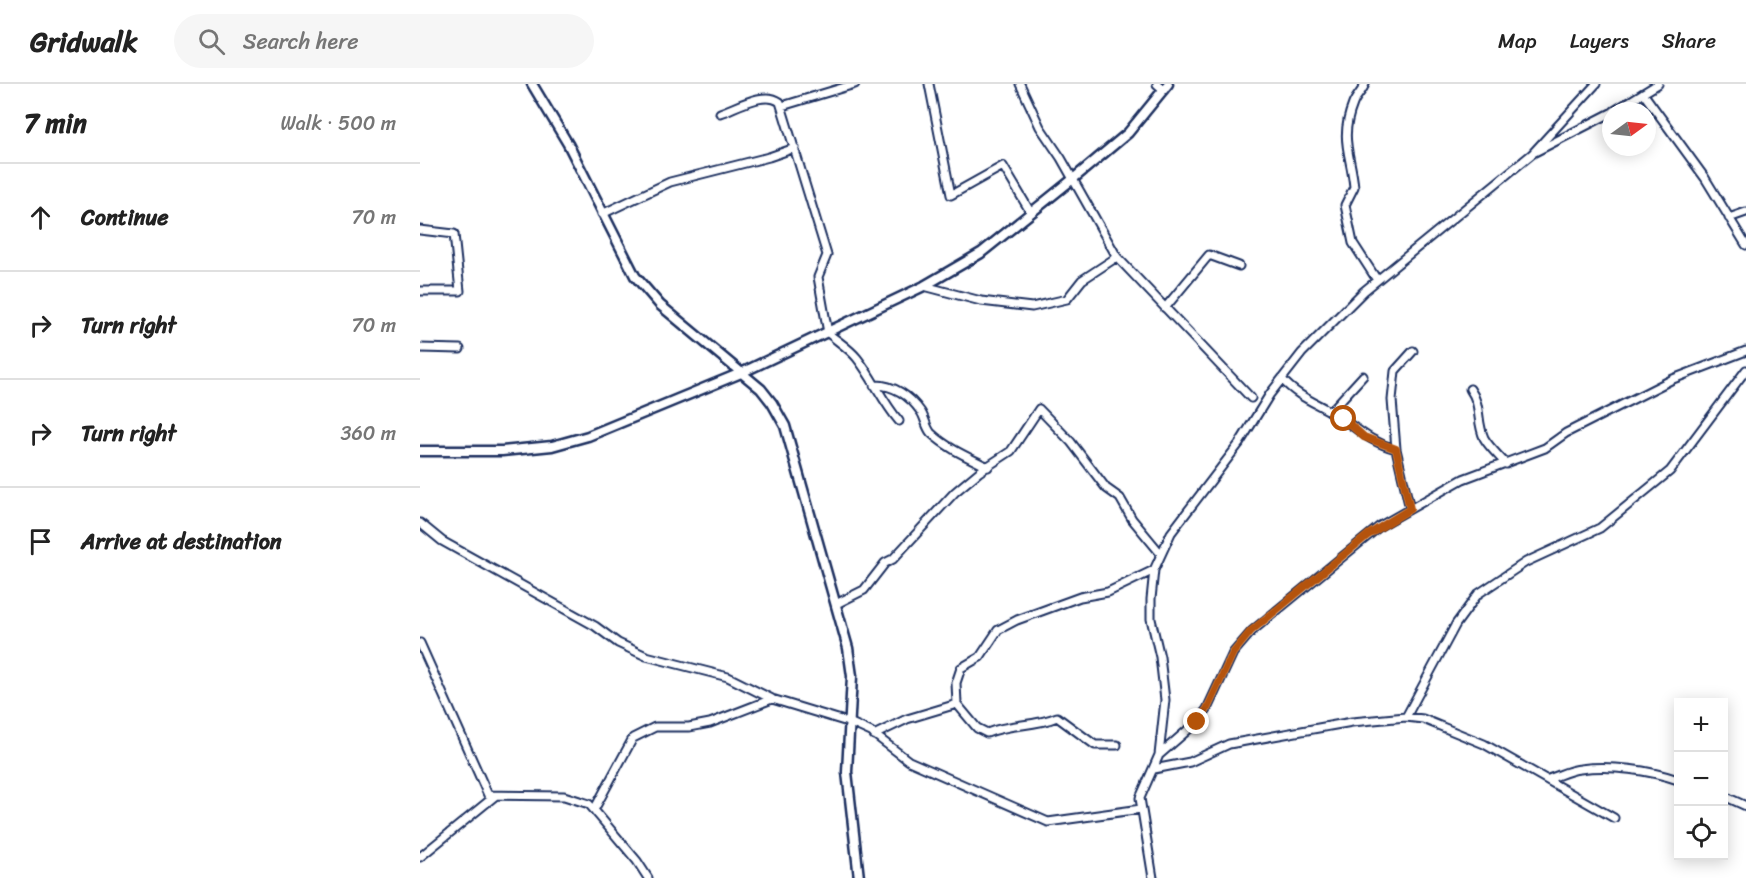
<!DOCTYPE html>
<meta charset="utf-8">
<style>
body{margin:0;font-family:Sriracha,sans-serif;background:#f6f6f6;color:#222}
.controls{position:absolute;right:18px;bottom:18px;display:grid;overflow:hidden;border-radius:0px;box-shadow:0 3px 15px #0003}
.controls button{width:54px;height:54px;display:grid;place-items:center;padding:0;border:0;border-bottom:2px solid #e0e0e0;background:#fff;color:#222;font:30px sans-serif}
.compass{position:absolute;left:1182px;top:18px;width:54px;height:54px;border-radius:50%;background:#fff;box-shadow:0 3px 15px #0003;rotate:75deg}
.stop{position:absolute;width:18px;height:18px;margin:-14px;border:4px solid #b45309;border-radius:50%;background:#fff}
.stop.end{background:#b45309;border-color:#fff;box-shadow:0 2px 6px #0008}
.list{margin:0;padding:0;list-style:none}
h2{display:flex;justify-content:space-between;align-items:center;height:78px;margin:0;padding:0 24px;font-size:26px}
h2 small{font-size:20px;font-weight:400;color:#767676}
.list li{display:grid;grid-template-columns:39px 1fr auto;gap:18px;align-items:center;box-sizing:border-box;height:108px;padding:0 24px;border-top:2px solid #e0e0e0}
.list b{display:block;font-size:22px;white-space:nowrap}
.list em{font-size:20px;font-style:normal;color:#767676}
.icon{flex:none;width:33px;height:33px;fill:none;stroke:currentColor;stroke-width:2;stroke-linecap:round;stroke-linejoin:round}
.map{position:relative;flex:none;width:1326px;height:794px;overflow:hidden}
header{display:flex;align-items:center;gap:36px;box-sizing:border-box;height:84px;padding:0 30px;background:#fff;border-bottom:2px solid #e0e0e0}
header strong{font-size:28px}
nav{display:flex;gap:33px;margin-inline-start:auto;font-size:21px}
.search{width:420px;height:54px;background:#f6f6f6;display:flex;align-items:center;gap:15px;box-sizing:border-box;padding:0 21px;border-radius:33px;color:#767676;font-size:22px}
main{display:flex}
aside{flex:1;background:#fff}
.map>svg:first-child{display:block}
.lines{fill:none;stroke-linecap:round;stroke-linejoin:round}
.minor-casing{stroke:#1b2f5e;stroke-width:11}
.tertiary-casing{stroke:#1b2f5e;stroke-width:13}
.minor{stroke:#fff;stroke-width:7}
.tertiary{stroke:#fff;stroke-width:8}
.route{stroke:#b45309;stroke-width:8}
</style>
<header>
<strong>Gridwalk</strong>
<div class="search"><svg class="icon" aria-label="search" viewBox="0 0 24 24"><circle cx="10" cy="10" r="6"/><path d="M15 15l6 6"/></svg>Search here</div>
<nav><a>Map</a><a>Layers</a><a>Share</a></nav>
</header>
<main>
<aside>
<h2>7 min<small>Walk · 500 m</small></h2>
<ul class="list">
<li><svg class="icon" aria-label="ahead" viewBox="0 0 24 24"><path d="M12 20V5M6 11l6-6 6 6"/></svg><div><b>Continue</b></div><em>70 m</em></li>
<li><svg class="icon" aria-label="right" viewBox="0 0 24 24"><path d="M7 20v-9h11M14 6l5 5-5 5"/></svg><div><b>Turn right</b></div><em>70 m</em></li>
<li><svg class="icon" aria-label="right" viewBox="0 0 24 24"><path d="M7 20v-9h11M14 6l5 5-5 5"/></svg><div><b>Turn right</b></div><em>360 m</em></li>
<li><svg class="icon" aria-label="arrive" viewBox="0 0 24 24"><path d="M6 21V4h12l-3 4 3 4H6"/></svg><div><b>Arrive at destination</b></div></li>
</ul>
</aside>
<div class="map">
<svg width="1326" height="794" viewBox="0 0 1326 794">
<rect width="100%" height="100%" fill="#fff"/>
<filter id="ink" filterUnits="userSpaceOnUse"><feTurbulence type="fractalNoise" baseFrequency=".0167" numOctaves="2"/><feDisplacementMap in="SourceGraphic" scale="12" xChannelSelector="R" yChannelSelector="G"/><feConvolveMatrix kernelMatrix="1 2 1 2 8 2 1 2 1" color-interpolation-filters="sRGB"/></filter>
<g filter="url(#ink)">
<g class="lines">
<defs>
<path id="minor" d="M509 0 531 111 583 82 611 129
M600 0 620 43 641 74 697 173 831 314
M737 0 744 6
M945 0C942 8 936 12 933 20 919 55 931 70 934 103L925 121 933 159 957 196
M1223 9 1285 94 1326 161
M362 22 435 0
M1194 27 1238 0
M300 29C316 24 344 6 360 18L407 171 398 193 408 249C417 257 429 264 437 274 453 294 462 317 479 337
M1113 69 1191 29
M182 130 250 98 349 73 375 64
M1309 134 1326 128
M0 146 34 150 40 207H0
M504 202 561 217 612 223 647 215 662 196 697 173
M745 224 789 171 819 182
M0 264 40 265
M862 295C879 315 903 321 924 336 942 349 954 359 976 365L990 425
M454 301C473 300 490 312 501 328 505 334 506 343 511 349 527 364 548 373 568 383
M1050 305C1062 322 1056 336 1064 354 1069 363 1079 372 1086 380
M910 328 943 292
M976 365 972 316 975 287 993 267
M0 439 22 457 175 542 198 559 226 572 308 593 352 615 431 639 451 648 489 677 628 738 721 725
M416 520 444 506 465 479 473 475 535 408 559 388 591 367 619 325 651 358 686 404 700 414 712 435 741 470
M0 559 68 711 144 712 169 720 217 777 228 794
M537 620 536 599 541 584 560 573 578 546 597 536 660 513 688 508 734 486
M986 633 1036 540 1058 510 1106 478 1180 444 1250 387 1326 286
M454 651 487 635 537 620 557 644 567 649C591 639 614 643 637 633L675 661H697
M739 671 777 638 787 625 813 569 832 547 960 442 1043 395 1125 364 1146 349 1253 295 1326 267
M734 685 770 678 809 660 932 638 986 633 1003 635 1064 660 1194 734
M1128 695C1138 692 1149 686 1160 685 1191 681 1229 686 1258 696
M1304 712 1326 722
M174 726 213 654 235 643H269L290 639 352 615
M0 773 75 712
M733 794 720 714 739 671 745 616 740 573 731 535V515L734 486 751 449 819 360 850 310 882 269 944 207 1112 70 1176 0"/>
<path id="tertiary" d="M112 0 148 60 215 192 240 221 341 305 352 319 365 342 428 564 432 592 427 688 439 794
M0 367H82L132 362 168 352 321 289 504 202 561 169 653 95 708 49 748 0"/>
</defs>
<use href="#minor" class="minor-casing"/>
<use href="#tertiary" class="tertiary-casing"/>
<use href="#minor" class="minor"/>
<use href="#tertiary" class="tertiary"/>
</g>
</g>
<g class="lines" filter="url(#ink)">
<path class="route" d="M777 638 787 625 813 569 831 547 948 451 990 425 976 365 944 353 924 335"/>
</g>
</svg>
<div class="controls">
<button>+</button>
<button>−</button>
<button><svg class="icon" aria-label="locate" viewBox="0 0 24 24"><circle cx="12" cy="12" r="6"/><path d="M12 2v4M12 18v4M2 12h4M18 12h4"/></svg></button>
</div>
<svg class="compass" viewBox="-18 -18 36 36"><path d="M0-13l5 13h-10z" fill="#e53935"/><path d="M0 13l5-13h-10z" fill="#767676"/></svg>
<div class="stop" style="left:924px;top:335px"></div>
<div class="stop end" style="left:777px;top:638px"></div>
</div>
</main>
